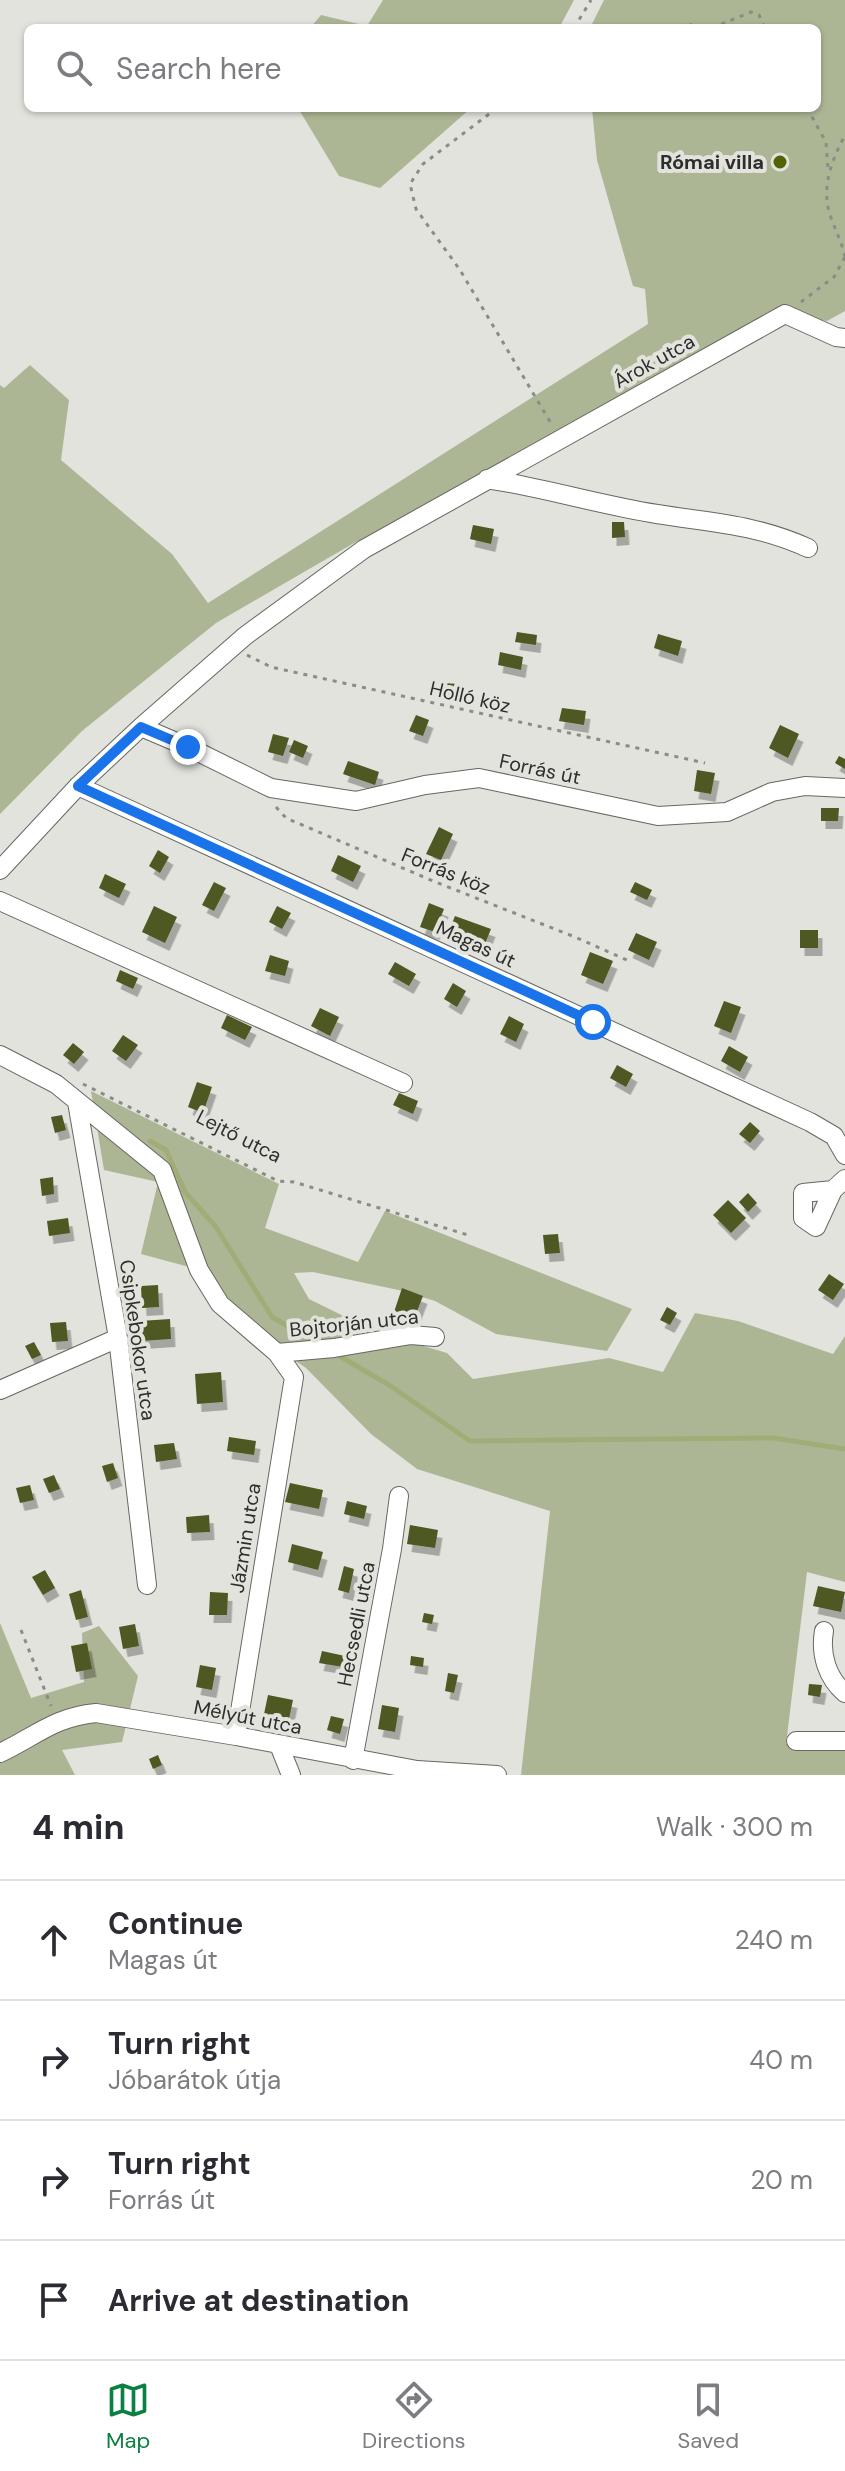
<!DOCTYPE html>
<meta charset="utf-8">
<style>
body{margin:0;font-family:"DM Sans",sans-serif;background:#f7f7f7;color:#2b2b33}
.stop{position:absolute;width:24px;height:24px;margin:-18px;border:6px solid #1a73e8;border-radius:50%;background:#fff}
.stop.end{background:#1a73e8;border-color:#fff;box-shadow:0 2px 8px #0008}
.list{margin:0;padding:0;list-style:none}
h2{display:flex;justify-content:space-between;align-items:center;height:104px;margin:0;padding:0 32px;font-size:34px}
h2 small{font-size:26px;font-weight:400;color:#7c7c81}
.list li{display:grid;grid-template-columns:52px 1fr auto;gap:24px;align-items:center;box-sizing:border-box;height:120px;padding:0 32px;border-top:2px solid #e1e1e2}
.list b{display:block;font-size:30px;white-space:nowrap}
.list p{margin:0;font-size:26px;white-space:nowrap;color:#7c7c81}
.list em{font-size:26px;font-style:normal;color:#7c7c81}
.icon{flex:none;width:44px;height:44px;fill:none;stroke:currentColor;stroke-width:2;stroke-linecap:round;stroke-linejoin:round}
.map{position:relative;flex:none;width:845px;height:1775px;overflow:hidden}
.search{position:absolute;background:#fff;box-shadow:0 2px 6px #0004;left:24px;right:24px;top:24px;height:88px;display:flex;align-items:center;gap:20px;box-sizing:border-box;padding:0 28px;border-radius:12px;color:#7c7c81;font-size:30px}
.sheet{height:584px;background:#fff}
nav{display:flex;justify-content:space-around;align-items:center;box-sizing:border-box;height:112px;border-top:2px solid #e1e1e2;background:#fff;font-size:22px;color:#7c7c81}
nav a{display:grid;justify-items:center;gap:4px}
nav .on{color:#0b8043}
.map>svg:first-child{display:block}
.green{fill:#adb694}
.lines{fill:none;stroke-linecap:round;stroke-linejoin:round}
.stream{stroke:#a0ad77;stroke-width:5}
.building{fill:#4d5824;filter:url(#shadow)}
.minor-casing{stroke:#666862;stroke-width:20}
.path{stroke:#8a8c87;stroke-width:3;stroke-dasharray:4 6;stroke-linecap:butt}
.minor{stroke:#fff;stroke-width:18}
.route{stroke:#1a73e8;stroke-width:10}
.poi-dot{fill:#536204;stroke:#e1e3dc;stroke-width:3}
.labels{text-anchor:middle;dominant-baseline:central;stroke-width:8;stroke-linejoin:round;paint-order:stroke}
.poi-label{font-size:20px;font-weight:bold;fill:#2e2f2c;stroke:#e1e3dc;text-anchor:end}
.street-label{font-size:20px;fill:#2e2f2c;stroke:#e1e3dc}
</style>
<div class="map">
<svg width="845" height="1775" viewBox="0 0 845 1775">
<defs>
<filter id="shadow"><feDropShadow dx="4.5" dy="8" stdDeviation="0" flood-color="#0004"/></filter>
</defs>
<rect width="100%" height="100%" fill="#e1e3dc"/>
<path class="green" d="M383 0H574L559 28H310L321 15 367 26Z
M604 0H845V311L827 321 785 314 354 543 216 623 82 731 0 814V385L4 388 30 365 69 400 61 460 172 554 208 603 648 324 645 289 633 286 597 160 592 108H817V28H590Z
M298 108H471L380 188 339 176Z
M91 1091 279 1184 265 1228 358 1262 385 1211 632 1309 607 1351 496 1334 435 1301 403 1291 313 1272 294 1273 309 1299 376 1332 447 1353 473 1379 609 1358 663 1372 695 1313 738 1321 833 1354 845 1336V1582L807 1572 786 1744 845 1742V1775H521L550 1511 417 1469 371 1434 306 1368 228 1316 193 1268 141 1254 158 1182 104 1170Z
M0 1623 31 1698 84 1682 82 1633 99 1626 138 1676 122 1742 62 1750 75 1775H0Z"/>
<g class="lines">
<path class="stream" d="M150 1141 166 1150 185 1192 216 1227 272 1317 317 1343
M336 1354 389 1385 470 1441 773 1438 845 1449"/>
</g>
<path class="building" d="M612 522H624L625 537 612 538Z
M473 525 494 529 491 544 470 539Z
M517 632 537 635 536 645 515 642Z
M658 634 682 641 678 656 654 648Z
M500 652 523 657 521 670 498 665Z
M443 683 459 684V695H442Z
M562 708 586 711 584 725 559 721Z
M416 715 429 720 423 736 409 731Z
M780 725 799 734 788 758 769 748Z
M273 734 289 738 283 756 268 752Z
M294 740 308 746 303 758 289 752Z
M839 756 845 759V769L835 763Z
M348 761 379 772 375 785 343 774Z
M697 770 715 773 711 794 694 791Z
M821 808H839L838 821H821Z
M439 827 453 834 441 860 426 854Z
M158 850 169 857 160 873 149 866Z
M338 855 361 866 353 882 331 871Z
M105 874 126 884 119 898 99 888Z
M214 882 226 888 214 911 202 905Z
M635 882 652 890 647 900 630 892Z
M429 903 444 909 435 932 420 927Z
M154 906 177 917 165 943 142 932Z
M277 906 291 913 282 929 269 922Z
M455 916 491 929 482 951 451 939 455 928 451 926Z
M800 930H818V948H800Z
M636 933 657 942 649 960 628 950Z
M590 952 613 961 603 984 581 975Z
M270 955 289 961 285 976 265 971Z
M395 962 416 974 409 986 388 974Z
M120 970 138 978 133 989 116 981Z
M453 983 466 991 457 1007 444 999Z
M724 1001 741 1007 731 1033 714 1026Z
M320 1008 339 1017 330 1036 311 1026Z
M227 1015 252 1027 245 1040 221 1028Z
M509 1016 524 1024 516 1042 500 1034Z
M123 1035 138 1045 126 1061 112 1051Z
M73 1043 84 1052 74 1064 63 1055Z
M729 1046 748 1057 740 1072 721 1061Z
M617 1065 633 1074 626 1087 610 1078Z
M197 1082 212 1087 203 1113 188 1107Z
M399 1093 418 1101 413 1114 393 1105Z
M62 1115 66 1130 55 1133 51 1117Z
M750 1122 760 1131 750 1143 739 1134Z
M53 1177 54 1194 42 1196 40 1179Z
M748 1193 757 1203 748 1212 739 1202Z
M728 1200 746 1218 731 1233 713 1215Z
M68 1218 70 1233 49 1236 47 1221Z
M558 1234 560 1253 545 1254 543 1235Z
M829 1274 844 1284 833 1300 818 1290Z
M158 1285 159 1307 142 1308 141 1286Z
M402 1288 423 1296 414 1319 394 1312Z
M667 1307 677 1313 670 1325 660 1320Z
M170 1319 171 1339 141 1341 140 1321Z
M66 1322 68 1341 52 1342 50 1323Z
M34 1342 41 1355 32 1359 25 1346Z
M221 1372 223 1402 197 1404 195 1374Z
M229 1437 256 1441 254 1455 227 1451Z
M174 1443 177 1459 156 1462 154 1445Z
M113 1463 118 1478 107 1482 102 1466Z
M54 1475 60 1489 49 1493 43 1479Z
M290 1483 323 1490 319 1509 285 1502Z
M30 1485 34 1500 20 1503 16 1488Z
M347 1501 367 1506 364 1519 344 1514Z
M209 1515 210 1532 187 1533 186 1517Z
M410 1525 438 1530 435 1548 407 1544Z
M292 1544 323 1552 318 1570 288 1562Z
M344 1566 354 1569 349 1593 338 1590Z
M45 1570 55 1588 43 1595 32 1577Z
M818 1586 845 1592 841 1612 813 1606Z
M81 1590 88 1617 76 1620 69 1594Z
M210 1592 228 1593 227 1615H209Z
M424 1613 434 1615 432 1624 422 1622Z
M135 1624 139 1646 123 1649 119 1627Z
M87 1643 92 1669 76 1672 71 1646Z
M322 1651 345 1656 343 1667 319 1663Z
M411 1656 424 1658 423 1667 410 1665Z
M200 1665 216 1668 212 1690 196 1687Z
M448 1673 458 1675 454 1693 445 1691Z
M809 1684 822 1685 820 1697 808 1695Z
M268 1695 293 1700 289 1719 264 1714Z
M382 1705 399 1708 395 1732 378 1729Z
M331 1716 344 1719 340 1734 327 1730Z
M158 1755 162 1765 153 1769 149 1759Z"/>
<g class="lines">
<defs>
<path id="minor" d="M487 479C545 488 600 505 657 514 712 523 755 524 808 548
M141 727 188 747 271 788 356 801 425 785 479 778 658 816 727 812 772 792 805 786 845 788
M78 786 810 1122 834 1136 845 1155
M0 870 78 786 141 727 245 636 364 549 785 314 836 337 845 338
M0 901 403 1083
M0 1055 56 1084 162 1170 199 1270 220 1304 277 1353 294 1377 236 1736
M77 1102 118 1338 147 1585
M833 1190 803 1193V1218L816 1227 833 1190 845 1179
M277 1353 334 1348 411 1335 435 1337
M0 1390 118 1338
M824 1631C820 1654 827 1678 845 1693
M796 1741H845
M279 1745 291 1775
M0 1753C36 1736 54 1717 96 1713L236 1736 417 1770 497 1775
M353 1760 392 1549 399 1496"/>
</defs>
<use href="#minor" class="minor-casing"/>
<path class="path" d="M574 28 591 0
M670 28 689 24 698 28
M712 28 751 12 759 15 765 28
M497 108 423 164 410 184 416 209 460 270 552 425
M807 108 826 142 828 169
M845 257C842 242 835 230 830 215 821 186 832 160 845 135
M801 302 834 277 845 257
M247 655 271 667 705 763
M276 807 286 818 433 881 575 937 629 961
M83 1084 278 1181 294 1182 468 1235
M21 1630 51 1706"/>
<use href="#minor" class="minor"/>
</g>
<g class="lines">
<path class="route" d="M188 747 141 727 78 786 593 1022"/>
</g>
<circle class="poi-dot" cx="780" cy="162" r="8"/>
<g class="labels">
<g class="poi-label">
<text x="764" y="162">Római villa</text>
</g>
<g class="street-label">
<text transform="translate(654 361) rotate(-29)">Árok utca</text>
<text transform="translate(470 697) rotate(13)">Holló köz</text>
<text transform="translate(540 769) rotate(12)">Forrás út</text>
<text transform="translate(446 871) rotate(22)">Forrás köz</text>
<text transform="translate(476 944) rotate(25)">Magas út</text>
<text transform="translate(239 1136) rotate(27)">Lejtő utca</text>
<text transform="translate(354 1323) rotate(-6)">Bojtorján utca</text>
<text transform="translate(138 1340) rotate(82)">Csipkebokor utca</text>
<text transform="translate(245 1538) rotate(-81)">Jázmin utca</text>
<text transform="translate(356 1624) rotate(-79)">Hecsedli utca</text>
<text transform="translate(248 1717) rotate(11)">Mélyút utca</text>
</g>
</g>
</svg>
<div class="stop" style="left:593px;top:1022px"></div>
<div class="stop end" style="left:188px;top:747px"></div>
<div class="search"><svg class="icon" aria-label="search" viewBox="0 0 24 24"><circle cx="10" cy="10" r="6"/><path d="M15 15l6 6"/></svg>Search here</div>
</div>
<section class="sheet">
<h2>4 min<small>Walk · 300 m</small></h2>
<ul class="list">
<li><svg class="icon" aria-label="ahead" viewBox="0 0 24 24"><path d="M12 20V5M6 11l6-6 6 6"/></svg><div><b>Continue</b><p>Magas út</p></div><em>240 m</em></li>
<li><svg class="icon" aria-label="right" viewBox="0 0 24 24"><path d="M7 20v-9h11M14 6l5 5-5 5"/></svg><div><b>Turn right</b><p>Jóbarátok útja</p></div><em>40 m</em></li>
<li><svg class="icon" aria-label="right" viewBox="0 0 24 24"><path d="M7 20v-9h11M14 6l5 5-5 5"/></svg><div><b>Turn right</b><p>Forrás út</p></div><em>20 m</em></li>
<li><svg class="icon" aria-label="arrive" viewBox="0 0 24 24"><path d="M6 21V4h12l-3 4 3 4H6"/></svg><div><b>Arrive at destination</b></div></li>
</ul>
</section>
<nav>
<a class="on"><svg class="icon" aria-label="map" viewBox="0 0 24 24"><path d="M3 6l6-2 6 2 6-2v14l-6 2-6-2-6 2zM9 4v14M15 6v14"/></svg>Map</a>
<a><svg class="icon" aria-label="directions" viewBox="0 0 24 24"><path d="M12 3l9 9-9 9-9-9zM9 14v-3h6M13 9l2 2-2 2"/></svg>Directions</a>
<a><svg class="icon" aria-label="saved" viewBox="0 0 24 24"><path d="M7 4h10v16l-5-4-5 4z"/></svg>Saved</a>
</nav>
